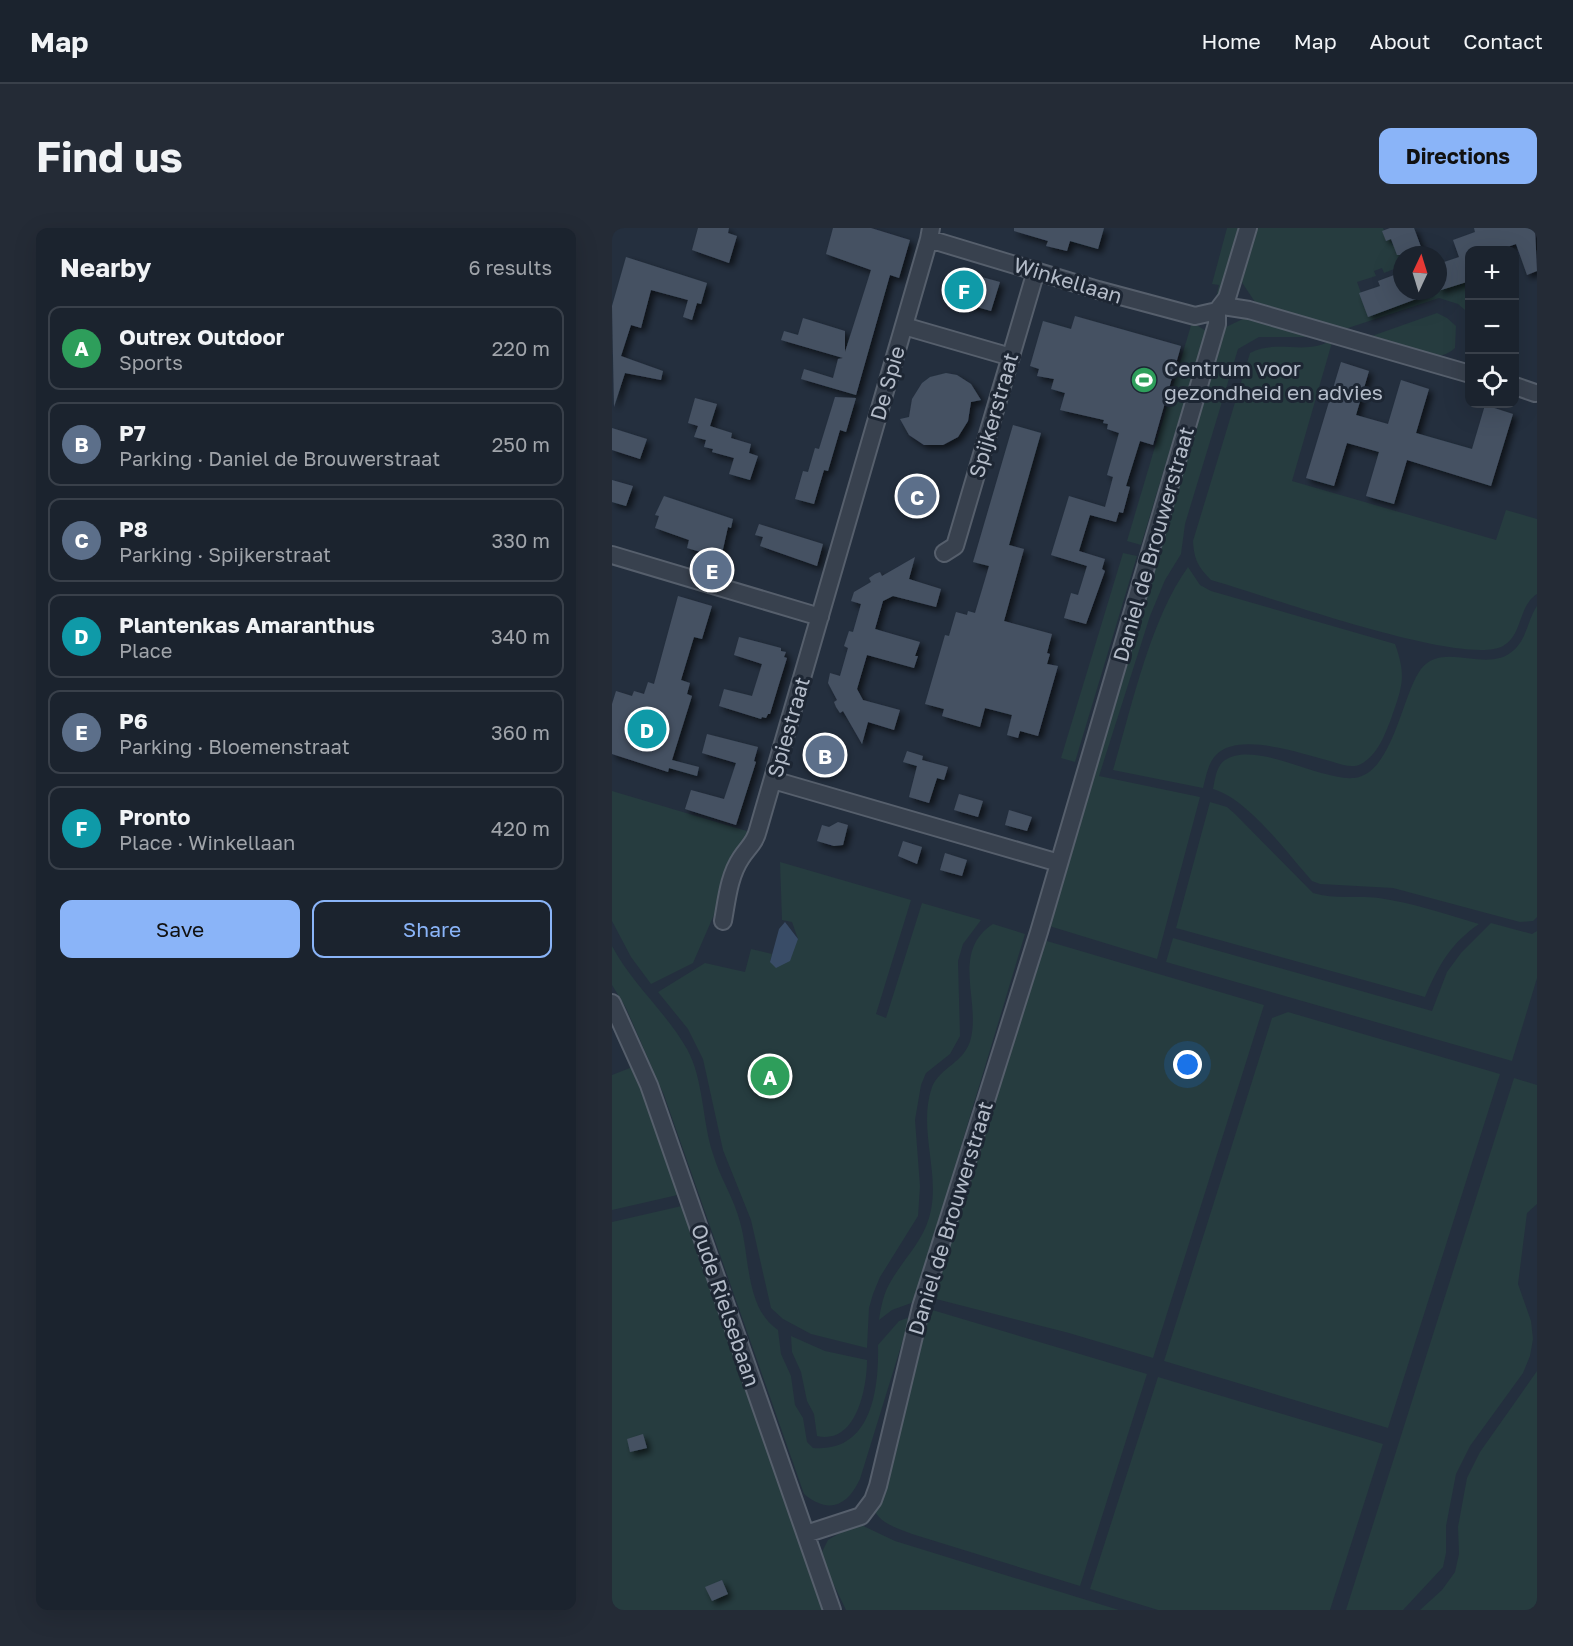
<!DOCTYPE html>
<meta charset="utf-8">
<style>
body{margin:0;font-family:"Golos Text",sans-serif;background:#242b36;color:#f1f3f6}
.controls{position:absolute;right:18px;top:18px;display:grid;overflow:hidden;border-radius:12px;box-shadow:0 6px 24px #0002}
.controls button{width:54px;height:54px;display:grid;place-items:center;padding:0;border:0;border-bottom:2px solid #39404a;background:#1b232e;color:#f1f3f6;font:30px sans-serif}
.compass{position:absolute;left:781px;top:18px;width:54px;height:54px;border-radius:50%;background:#1b232e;box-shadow:0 6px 24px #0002;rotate:4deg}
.you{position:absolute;left:576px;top:837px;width:21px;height:21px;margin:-15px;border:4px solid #fff;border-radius:50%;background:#1a73e8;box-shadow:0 0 0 9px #1a73e833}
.badge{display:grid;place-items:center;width:39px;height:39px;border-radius:50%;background:#8ab4f8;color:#fff;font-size:20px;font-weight:700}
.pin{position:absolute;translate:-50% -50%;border:3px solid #fff;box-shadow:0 2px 6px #0006}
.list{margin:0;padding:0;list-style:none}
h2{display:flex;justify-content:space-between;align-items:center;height:78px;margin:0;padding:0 24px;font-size:26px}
h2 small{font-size:20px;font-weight:400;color:#a0a4aa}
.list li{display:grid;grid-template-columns:39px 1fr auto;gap:18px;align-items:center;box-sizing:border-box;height:84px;margin:0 12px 12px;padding:0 12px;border:2px solid #39404a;border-radius:12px}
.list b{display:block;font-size:22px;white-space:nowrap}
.list p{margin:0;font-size:20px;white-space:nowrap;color:#a0a4aa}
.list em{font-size:20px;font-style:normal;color:#a0a4aa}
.actions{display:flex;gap:12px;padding:18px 24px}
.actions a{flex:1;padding:14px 0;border:2px solid #8ab4f8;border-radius:12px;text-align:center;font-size:21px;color:#8ab4f8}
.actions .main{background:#8ab4f8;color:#111}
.icon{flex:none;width:33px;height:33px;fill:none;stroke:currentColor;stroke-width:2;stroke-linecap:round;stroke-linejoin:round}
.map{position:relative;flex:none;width:925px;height:1382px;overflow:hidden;border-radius:12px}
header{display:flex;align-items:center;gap:36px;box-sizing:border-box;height:84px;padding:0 30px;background:#1b232e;border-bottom:2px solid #39404a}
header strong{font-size:28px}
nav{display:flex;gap:33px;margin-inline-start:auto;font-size:21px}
.intro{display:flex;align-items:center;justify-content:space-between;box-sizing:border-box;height:144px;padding:0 36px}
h1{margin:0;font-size:42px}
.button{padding:15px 27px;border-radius:12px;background:#8ab4f8;color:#111;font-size:21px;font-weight:700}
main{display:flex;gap:36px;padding:0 36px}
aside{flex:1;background:#1b232e;border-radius:12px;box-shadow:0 6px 24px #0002}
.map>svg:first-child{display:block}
.green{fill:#263c3f}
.water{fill:#394c67}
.building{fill:#455162;filter:url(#shadow)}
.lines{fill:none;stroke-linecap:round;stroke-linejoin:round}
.minor-casing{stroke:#565f6c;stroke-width:20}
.minor{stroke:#38414e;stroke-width:16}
.labels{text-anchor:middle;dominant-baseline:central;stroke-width:6;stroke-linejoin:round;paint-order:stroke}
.street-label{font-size:21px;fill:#b4bcc9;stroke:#1d2633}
.poi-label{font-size:21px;fill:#b4bcc9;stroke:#1d2633;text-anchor:start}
</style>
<header>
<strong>Map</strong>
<nav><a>Home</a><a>Map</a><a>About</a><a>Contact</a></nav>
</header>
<div class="intro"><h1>Find us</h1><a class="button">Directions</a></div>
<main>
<aside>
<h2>Nearby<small>6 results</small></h2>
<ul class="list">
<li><span class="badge" style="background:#2e9e5b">A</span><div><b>Outrex Outdoor</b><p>Sports</p></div><em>220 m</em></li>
<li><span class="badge" style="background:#5c6f8a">B</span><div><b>P7</b><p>Parking · Daniel de Brouwerstraat</p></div><em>250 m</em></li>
<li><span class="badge" style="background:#5c6f8a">C</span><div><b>P8</b><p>Parking · Spijkerstraat</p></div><em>330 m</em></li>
<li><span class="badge" style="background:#0f9aa8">D</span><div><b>Plantenkas Amaranthus</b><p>Place</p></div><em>340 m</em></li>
<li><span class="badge" style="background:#5c6f8a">E</span><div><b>P6</b><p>Parking · Bloemenstraat</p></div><em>360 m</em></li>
<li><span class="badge" style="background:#0f9aa8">F</span><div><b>Pronto</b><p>Place · Winkellaan</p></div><em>420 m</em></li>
</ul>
<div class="actions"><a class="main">Save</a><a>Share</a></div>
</aside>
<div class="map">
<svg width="925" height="1382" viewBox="0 0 925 1382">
<defs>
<filter id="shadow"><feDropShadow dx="4" dy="4" stdDeviation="3" flood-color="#0009"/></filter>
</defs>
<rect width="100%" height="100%" fill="#242f3e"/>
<path class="green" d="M615 0H631L611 69 603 74 607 57 600 56Z
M643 0H771L773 5 778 4 790 31V38L772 45 770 40 762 43 764 48 745 54 755 81 805 63H826V55L853 45 857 57V93L853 82 846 76 827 70 733 101 643 74 627 50Z
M825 85 835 90 844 98 843 120C820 141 782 118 757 109Z
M635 89 704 106 698 109H647L626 121 573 296 569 326 553 352 538 388 487 548 588 569 545 731 434 697 610 109 614 99Z
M580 94 594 103 529 317 515 313Z
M721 111 680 253 884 312 894 282 925 291V366C906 378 911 407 891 418 852 440 649 366 599 352 586 339 582 331 581 313L638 125C666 110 695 129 721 111Z
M511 325 525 328 463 534 449 530Z
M576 339 588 357 599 363 783 416C795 449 790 459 779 491 773 506 766 527 749 536 740 541 728 536 718 533 691 526 627 503 604 527 596 535 594 549 591 560L501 542C520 478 538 392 576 339Z
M925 378V689L921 693 908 694 781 660 708 656 700 653C675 625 636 571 601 561 603 552 604 538 613 532 644 512 708 553 742 550 781 546 790 466 809 441 832 412 875 447 902 422 915 410 916 391 925 378Z
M0 563 138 604 81 735 39 756 19 729 0 693Z
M598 574 615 579 623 586 701 665C723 672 745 667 767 670 801 675 834 686 867 696 839 715 826 738 813 769L564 700Z
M168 634 299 672 264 786 274 790 310 675 369 692 351 716 346 733 348 808 338 826 314 845 309 857 303 892 308 958 306 988 268 1049 261 1066 257 1080 255 1120 199 1106 171 1091 159 1080 139 992 111 922 91 831 76 801 46 764 93 735 133 744 139 721 160 726 158 734 186 711 180 694 170 692Z
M879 695 920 706 925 703V750L900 833 554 734 561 710 820 783 835 744 849 725Z
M381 696 413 706 302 1074 280 1082 267 1092C269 1078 272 1064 279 1053 291 1032 310 1014 317 990 330 948 305 902 320 859 328 839 353 835 359 810 368 772 339 723 381 696Z
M428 711 652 777 541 1130 457 1105 320 1070Z
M0 718C20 756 54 784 75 821 92 852 90 893 101 926 108 950 122 970 128 994 138 1028 133 1080 166 1102L169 1126 179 1148 183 1177 191 1190 195 1214 201 1220C260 1225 267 1161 266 1117L287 1093 298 1089 248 1251C235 1279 216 1286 192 1266L52 867 14 780 0 757Z
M676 784 888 846 776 1200 552 1133 660 790Z
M23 838 70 966 0 982V847Z
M902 850 925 857V976L915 985 906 1056 919 1093 921 1111 918 1128 911 1145 858 1218 844 1246 834 1298V1325L831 1339 791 1382H734Z
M74 977 215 1382H0V994Z
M317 1081 535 1146 468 1358 300 1306C287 1301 269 1296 262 1282Z
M179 1108 213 1123 255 1132C255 1159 245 1217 205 1208L202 1186 195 1173 189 1144 180 1124Z
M925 1143V1382H808L830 1362 843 1344 847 1326 846 1299 855 1250 868 1224Z
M546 1149 771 1216 718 1382H546L478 1361Z
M245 1295 283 1313 507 1382H234L208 1328 216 1312Z"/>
<path class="water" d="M173 694 186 711 178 733 164 740 158 734 167 701Z"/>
<path class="building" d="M86 0H117L116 5 125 8 117 35 80 22Z
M221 0H259L298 12 287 50 278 47 244 167 189 151 192 141 221 150 226 131 231 130 169 112 172 103 186 107 191 90 233 103V124L259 42 214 26Z
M402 0H492L486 21 458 13 455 23 434 18 436 13 402 3Z
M778 0H802L812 27H785L779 11 774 13 770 3Z
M862 0H923L925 43 915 47 904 16 887 22H858V53L826 63V36L847 29 841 12 863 4Z
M14 29 95 55 89 76 85 75 80 92 71 89 76 72 39 62 29 100 19 97 9 128 51 143 49 152 13 145 2 179 0 78Z
M344 42 388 54 379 83 336 71Z
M790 44V63L823 64 756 89 747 65 768 58 766 53Z
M463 88 569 118 541 217 528 213 514 258 518 259 511 285 507 284 504 294 478 287 467 323 493 331 490 341 493 343 474 396 452 390 459 365 466 367 475 338 439 327 457 268 493 279 501 249 495 247 507 205 495 201 496 196 491 195 492 192 448 182 453 165 439 161 442 151 425 148 427 141 418 138 431 93 459 101Z
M729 134 757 143 744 187 776 196 789 152 817 161 804 205 860 221 873 177 901 186 879 258 795 232 782 276 754 268 767 224 735 215 722 258 694 250Z
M334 145 345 147 359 156 369 172 359 174 356 193 346 209 331 217H312L297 207 288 191 297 189 300 171 310 155 318 149Z
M223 169 244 170 234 204 228 202 216 243 212 242 202 276 183 271 191 243 196 244 203 220 207 221Z
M83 170 105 176 98 198 120 205 119 210 139 216 137 225 146 228 138 252 117 246 122 230 100 224 101 221 92 219 94 212 82 209 86 198 76 195Z
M401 197 429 205 397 317 412 321 392 393 440 406 435 425 438 426 435 436 446 438 426 508 408 503 406 510 395 507 400 487 373 480 368 499 330 488 332 481 313 476 333 407 337 408 344 384 355 387 356 383 363 385 377 338 361 334Z
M0 200 35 211 28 231 0 222Z
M0 252 21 258 14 278 0 274Z
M52 268 121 291 119 300 116 299 109 330 75 320 77 312 43 300 47 288 43 287Z
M147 296 211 316 205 338 148 318 151 309 143 307Z
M303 329 297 351 329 361 324 379 281 368 271 373 263 401 308 414 303 428H306L302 440 255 427 245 461 251 472 288 482 282 502 256 494 250 516 231 483 228 485 224 479 222 474 225 472 216 455 218 445 228 448 236 420 232 418 237 403 241 404 249 376 239 373 242 364 259 354 257 350 263 346 268 344 270 348Z
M66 368 100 378 90 411 82 409 69 452 78 455 75 466 80 468 60 532 87 539 85 548 57 540 56 544 0 526V476L4 463 20 468 22 463 32 466 36 454 42 456Z
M127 409 169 420V423L174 424 172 429 175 430 167 456 158 486H156L154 490 150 489 149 491 107 478 112 461 140 468 150 436 122 427Z
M95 506 146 519 142 533 144 534 124 597 73 581 79 562 112 571 124 535 90 525Z
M295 523 311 528 310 532 336 539 332 552 325 550 317 575 297 569 305 538 291 534Z
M347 566 371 573 366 589 342 582Z
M397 582 420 589 415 603 393 597Z
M226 594 236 597 231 617 222 618 205 613 210 597 217 599Z
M291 613 310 619 305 636 286 628Z
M333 625 355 632 350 648 328 642Z
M31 1206 35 1220 18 1224 15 1211Z
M110 1352 116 1366 100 1373 93 1359Z"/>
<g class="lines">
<defs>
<path id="minor" d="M319 0 317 11 486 62 583 88 605 83
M611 78 637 82 858 146
M292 98 399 129
M903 158 923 165
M332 325 343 318 424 43
M0 327 208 389
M161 552 447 635
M111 693C115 671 117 648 129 630 136 619 143 615 146 602L317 11
M0 775 37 857 220 1382
M194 1306 249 1288 261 1272 266 1258 309 1079 427 704 605 96V83L615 70 636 0"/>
</defs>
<use href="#minor" class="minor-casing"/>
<use href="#minor" class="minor"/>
</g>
<defs>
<symbol id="stadium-disc" viewBox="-11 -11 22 22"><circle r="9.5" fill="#2e9e5b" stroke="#1d2633"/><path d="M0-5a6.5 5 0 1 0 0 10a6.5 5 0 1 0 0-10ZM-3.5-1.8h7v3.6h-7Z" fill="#fff"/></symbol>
</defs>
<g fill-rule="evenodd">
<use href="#stadium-disc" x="517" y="137" width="30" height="30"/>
</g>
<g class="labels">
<g class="street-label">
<text transform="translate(456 52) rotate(17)">Winkellaan</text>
<text transform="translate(275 155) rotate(-74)">De Spie</text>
<text transform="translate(381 187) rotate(-74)">Spijkerstraat</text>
<text transform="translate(541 316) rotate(-74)">Daniel de Brouwerstraat</text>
<text transform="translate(176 499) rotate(-74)">Spiestraat</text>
<text transform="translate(338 990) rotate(-73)">Daniel de Brouwerstraat</text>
<text transform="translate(114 1077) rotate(71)">Oude Rielsebaan</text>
</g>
<g class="poi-label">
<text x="552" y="140">Centrum voor<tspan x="552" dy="24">gezondheid en advies</tspan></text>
</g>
</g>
</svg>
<div class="controls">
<button>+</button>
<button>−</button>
<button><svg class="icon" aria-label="locate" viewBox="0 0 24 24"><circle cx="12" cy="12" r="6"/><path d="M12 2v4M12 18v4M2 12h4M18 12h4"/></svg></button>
</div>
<svg class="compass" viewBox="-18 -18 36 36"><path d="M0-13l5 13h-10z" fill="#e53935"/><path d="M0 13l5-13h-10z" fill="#a0a4aa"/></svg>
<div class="you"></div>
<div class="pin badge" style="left:158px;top:848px;background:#2e9e5b">A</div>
<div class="pin badge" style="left:213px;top:527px;background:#5c6f8a">B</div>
<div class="pin badge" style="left:305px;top:268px;background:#5c6f8a">C</div>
<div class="pin badge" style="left:35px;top:501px;background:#0f9aa8">D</div>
<div class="pin badge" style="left:100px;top:342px;background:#5c6f8a">E</div>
<div class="pin badge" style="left:352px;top:62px;background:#0f9aa8">F</div>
</div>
</main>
